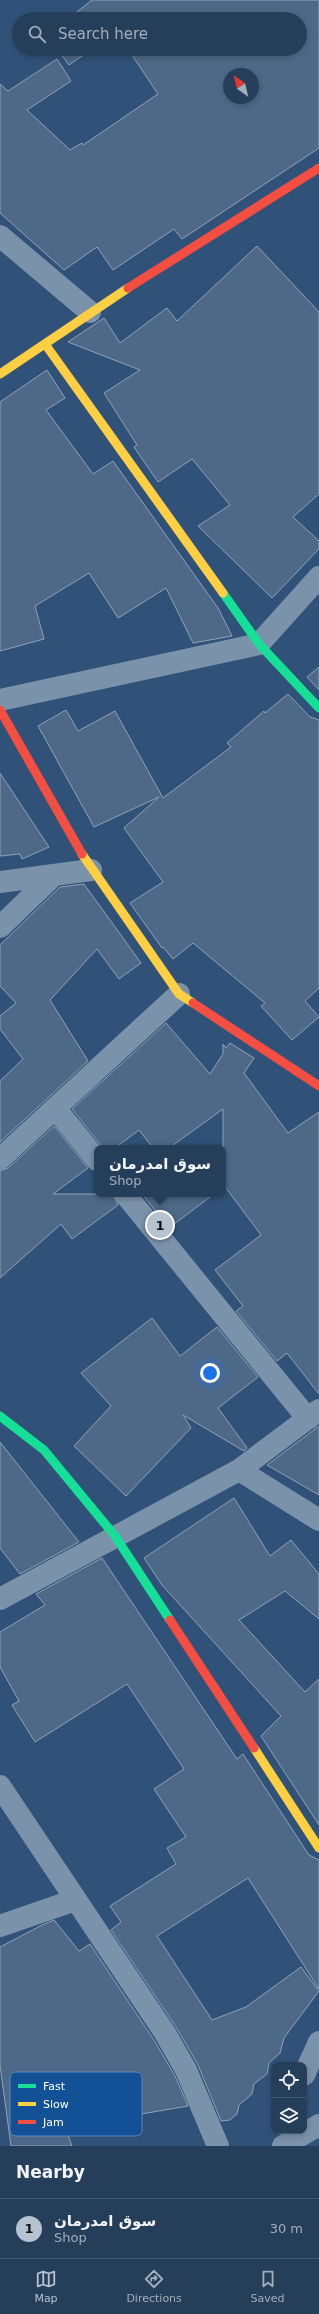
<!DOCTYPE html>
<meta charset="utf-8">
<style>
body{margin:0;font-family:"DejaVu Sans","Noto Naskh Arabic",sans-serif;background:#314963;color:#f1f3f6}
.controls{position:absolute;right:12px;bottom:12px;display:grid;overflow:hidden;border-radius:8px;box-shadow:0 2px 6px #0003}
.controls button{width:36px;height:36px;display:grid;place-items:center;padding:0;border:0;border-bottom:1px solid #425770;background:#253e5a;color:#f1f3f6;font:20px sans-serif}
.compass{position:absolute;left:223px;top:68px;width:36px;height:36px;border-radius:50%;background:#253e5a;box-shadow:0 2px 6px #0003;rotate:326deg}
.you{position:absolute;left:210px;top:1373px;width:14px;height:14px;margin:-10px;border:3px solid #fff;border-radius:50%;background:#1a73e8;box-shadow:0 0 0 6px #1a73e833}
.badge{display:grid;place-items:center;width:26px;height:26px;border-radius:50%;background:#b7c2d0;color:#111;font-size:13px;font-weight:700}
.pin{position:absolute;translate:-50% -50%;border:2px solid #fff;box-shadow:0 1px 4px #0006}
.popup{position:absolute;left:94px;top:1145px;width:132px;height:52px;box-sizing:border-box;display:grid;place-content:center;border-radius:8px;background:#253e5a;filter:drop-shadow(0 1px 3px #0005);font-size:13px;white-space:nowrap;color:#a3aebb}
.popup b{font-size:15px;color:#f1f3f6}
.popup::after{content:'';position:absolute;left:50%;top:100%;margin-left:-8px;border:8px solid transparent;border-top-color:#253e5a}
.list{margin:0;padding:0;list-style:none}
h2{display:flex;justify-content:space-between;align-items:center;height:52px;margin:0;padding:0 16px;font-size:17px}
h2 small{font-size:13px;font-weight:400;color:#a3aebb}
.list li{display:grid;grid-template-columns:26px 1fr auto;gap:12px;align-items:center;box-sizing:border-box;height:60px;padding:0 16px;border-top:1px solid #425770}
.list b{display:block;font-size:15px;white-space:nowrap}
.list p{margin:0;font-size:13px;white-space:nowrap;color:#a3aebb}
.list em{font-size:13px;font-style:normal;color:#a3aebb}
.icon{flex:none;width:22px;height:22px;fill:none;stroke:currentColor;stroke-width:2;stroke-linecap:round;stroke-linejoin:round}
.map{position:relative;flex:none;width:319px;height:2146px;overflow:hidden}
.search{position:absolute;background:#253e5a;box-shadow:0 2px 6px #0003;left:12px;right:12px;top:12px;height:44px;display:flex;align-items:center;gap:10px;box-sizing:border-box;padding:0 14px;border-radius:22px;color:#a3aebb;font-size:15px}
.sheet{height:112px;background:#253e5a}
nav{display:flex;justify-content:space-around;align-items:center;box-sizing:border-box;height:56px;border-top:1px solid #425770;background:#253e5a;font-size:11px;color:#a3aebb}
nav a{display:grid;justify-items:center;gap:2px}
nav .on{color:#b7c2d0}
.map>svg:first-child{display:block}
.building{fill:#4e6987;stroke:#8ea2b8;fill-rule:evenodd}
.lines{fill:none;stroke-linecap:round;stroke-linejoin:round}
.street{stroke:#7b92ab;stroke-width:22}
.fast{stroke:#16e098;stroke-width:9}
.slow{stroke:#ffcf43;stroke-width:9}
.jam{stroke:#f24e42;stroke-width:9}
.key{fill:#135196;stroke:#5a85b6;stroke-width:1}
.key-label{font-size:11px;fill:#fff}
</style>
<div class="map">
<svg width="319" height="2146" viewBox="0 0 319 2146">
<rect width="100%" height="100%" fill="#315278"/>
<path class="building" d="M92 0H319V148L182 239 174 229 113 270 97 247 64 270 0 213V84L8 91 57 59 71 81 27 110 70 150 82 143 83 145 158 94 128 49H300V19H68ZM229 74H253V98H229Z
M57 49H92L69 65Z
M257 246 319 312V494L293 517 319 541V549L272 598 198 526 230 505 192 459 158 482 134 447 137 445 104 393 140 370 68 342 104 318 120 343 167 308 177 321Z
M47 370 65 398 46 410 93 474 113 461 218 608 232 636 193 643 166 588 118 618 89 573 35 606 44 639 0 651V402Z
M319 667V690L307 677Z
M288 694 310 717 319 720V988L305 1001 319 1017 292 1040 261 1006 265 1003 193 943 173 959 163 947 162 948 130 903 163 882 124 828 159 797 94 827 38 726 66 710 78 731 115 711 163 798 231 747 227 743 264 711 265 713Z
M0 773 49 847 22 859 20 854 0 856Z
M84 884 141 963 119 979 97 949 50 1000 88 1061 0 1142V1081L23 1059 0 1029V1016L16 1003 0 986V945L60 887Z
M166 1023 210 1074 223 1054V1044L226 1048 230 1043 254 1058 244 1073 288 1133 319 1112V1394L287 1353 277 1361 236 1311 243 1306 215 1270 261 1235 223 1184V1109L169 1148H153L139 1130 115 1148H103L72 1109Z
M54 1126 88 1168 53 1194H113L118 1205 72 1239 61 1224 0 1278V1171L8 1168Z
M142 1194H214L169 1228Z
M152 1318 180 1356 217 1327 258 1377 218 1408 247 1448 244 1451 183 1415 191 1428 126 1496 74 1446 111 1406 81 1373Z
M319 1426V1495L267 1465Z
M0 1442 79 1542 20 1574 0 1548Z
M234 1498 270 1556 291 1540 319 1574V1619L285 1591 239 1620 305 1692 319 1679V1825L261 1736 281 1716 162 1585 144 1558Z
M102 1558 237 1759 243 1754 309 1855 319 1860V1989L248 1878 157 1936 212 2020 246 2007 301 1967 319 1991 284 2038 280 2053 269 2063 267 2074 254 2084 252 2094 239 2105 237 2114 230 2120 221 2121 198 2065 176 2027 111 1930 121 1922 110 1906 176 1864 167 1848 186 1837 154 1789 184 1769 127 1684 35 1742 12 1705 19 1701 0 1667V1632L45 1605 36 1594Z
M54 1920 79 1951 90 1944 154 2040 175 2076 188 2106 65 2127 72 2146H11L0 2065V1947L42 1925Z"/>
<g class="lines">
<path class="street" d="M0 236 90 312
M0 700 259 644 319 577
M0 882 91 870
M0 927 54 875
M55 1108 97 1160
M0 1159 179 994
M125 1194 308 1419
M239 1470 319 1520
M0 1599 239 1470 319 1410
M0 1786 165 2033 186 2070 218 2146
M0 1926 75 1900
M304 2075 319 2042
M283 2146 319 2125"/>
<path class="fast" d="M223 593 259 644 319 708
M0 1416 44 1450 115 1536 170 1620"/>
<path class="slow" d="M45 344 223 593
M0 374 128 288
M82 854 179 994 193 1003
M254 1748 319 1848"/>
<path class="jam" d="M128 288 319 168
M0 710 82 854
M193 1003 319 1086
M170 1620 254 1748"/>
</g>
<rect x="10" y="2072" width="132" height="64" rx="6" class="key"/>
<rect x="18" y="2084" width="18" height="4" fill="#16e098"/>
<rect x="18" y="2102" width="18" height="4" fill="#ffcf43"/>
<rect x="18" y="2120" width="18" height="4" fill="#f24e42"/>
<g class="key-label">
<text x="43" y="2090">Fast</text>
<text x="43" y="2108">Slow</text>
<text x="43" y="2126">Jam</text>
</g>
</svg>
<div class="controls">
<button><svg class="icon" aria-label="locate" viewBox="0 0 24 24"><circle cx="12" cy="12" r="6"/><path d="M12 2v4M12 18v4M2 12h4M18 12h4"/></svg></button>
<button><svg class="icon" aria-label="layers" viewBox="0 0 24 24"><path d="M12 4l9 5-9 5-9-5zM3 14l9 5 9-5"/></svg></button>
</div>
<svg class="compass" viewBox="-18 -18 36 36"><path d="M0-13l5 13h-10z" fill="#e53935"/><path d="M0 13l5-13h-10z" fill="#a3aebb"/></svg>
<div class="you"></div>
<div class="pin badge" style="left:160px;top:1225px">1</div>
<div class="popup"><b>سوق امدرمان</b>Shop</div>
<div class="search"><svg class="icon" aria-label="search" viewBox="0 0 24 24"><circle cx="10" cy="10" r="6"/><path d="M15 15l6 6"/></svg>Search here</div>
</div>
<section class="sheet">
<h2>Nearby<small></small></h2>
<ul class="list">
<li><span class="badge">1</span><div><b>سوق امدرمان</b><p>Shop</p></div><em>30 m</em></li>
</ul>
</section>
<nav>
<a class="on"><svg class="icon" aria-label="map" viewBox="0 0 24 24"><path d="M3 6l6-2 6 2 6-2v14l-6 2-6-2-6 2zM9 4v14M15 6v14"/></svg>Map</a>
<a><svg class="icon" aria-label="directions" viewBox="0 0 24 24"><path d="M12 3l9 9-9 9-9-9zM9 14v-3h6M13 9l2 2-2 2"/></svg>Directions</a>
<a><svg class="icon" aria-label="saved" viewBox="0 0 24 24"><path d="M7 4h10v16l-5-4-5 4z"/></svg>Saved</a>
</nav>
